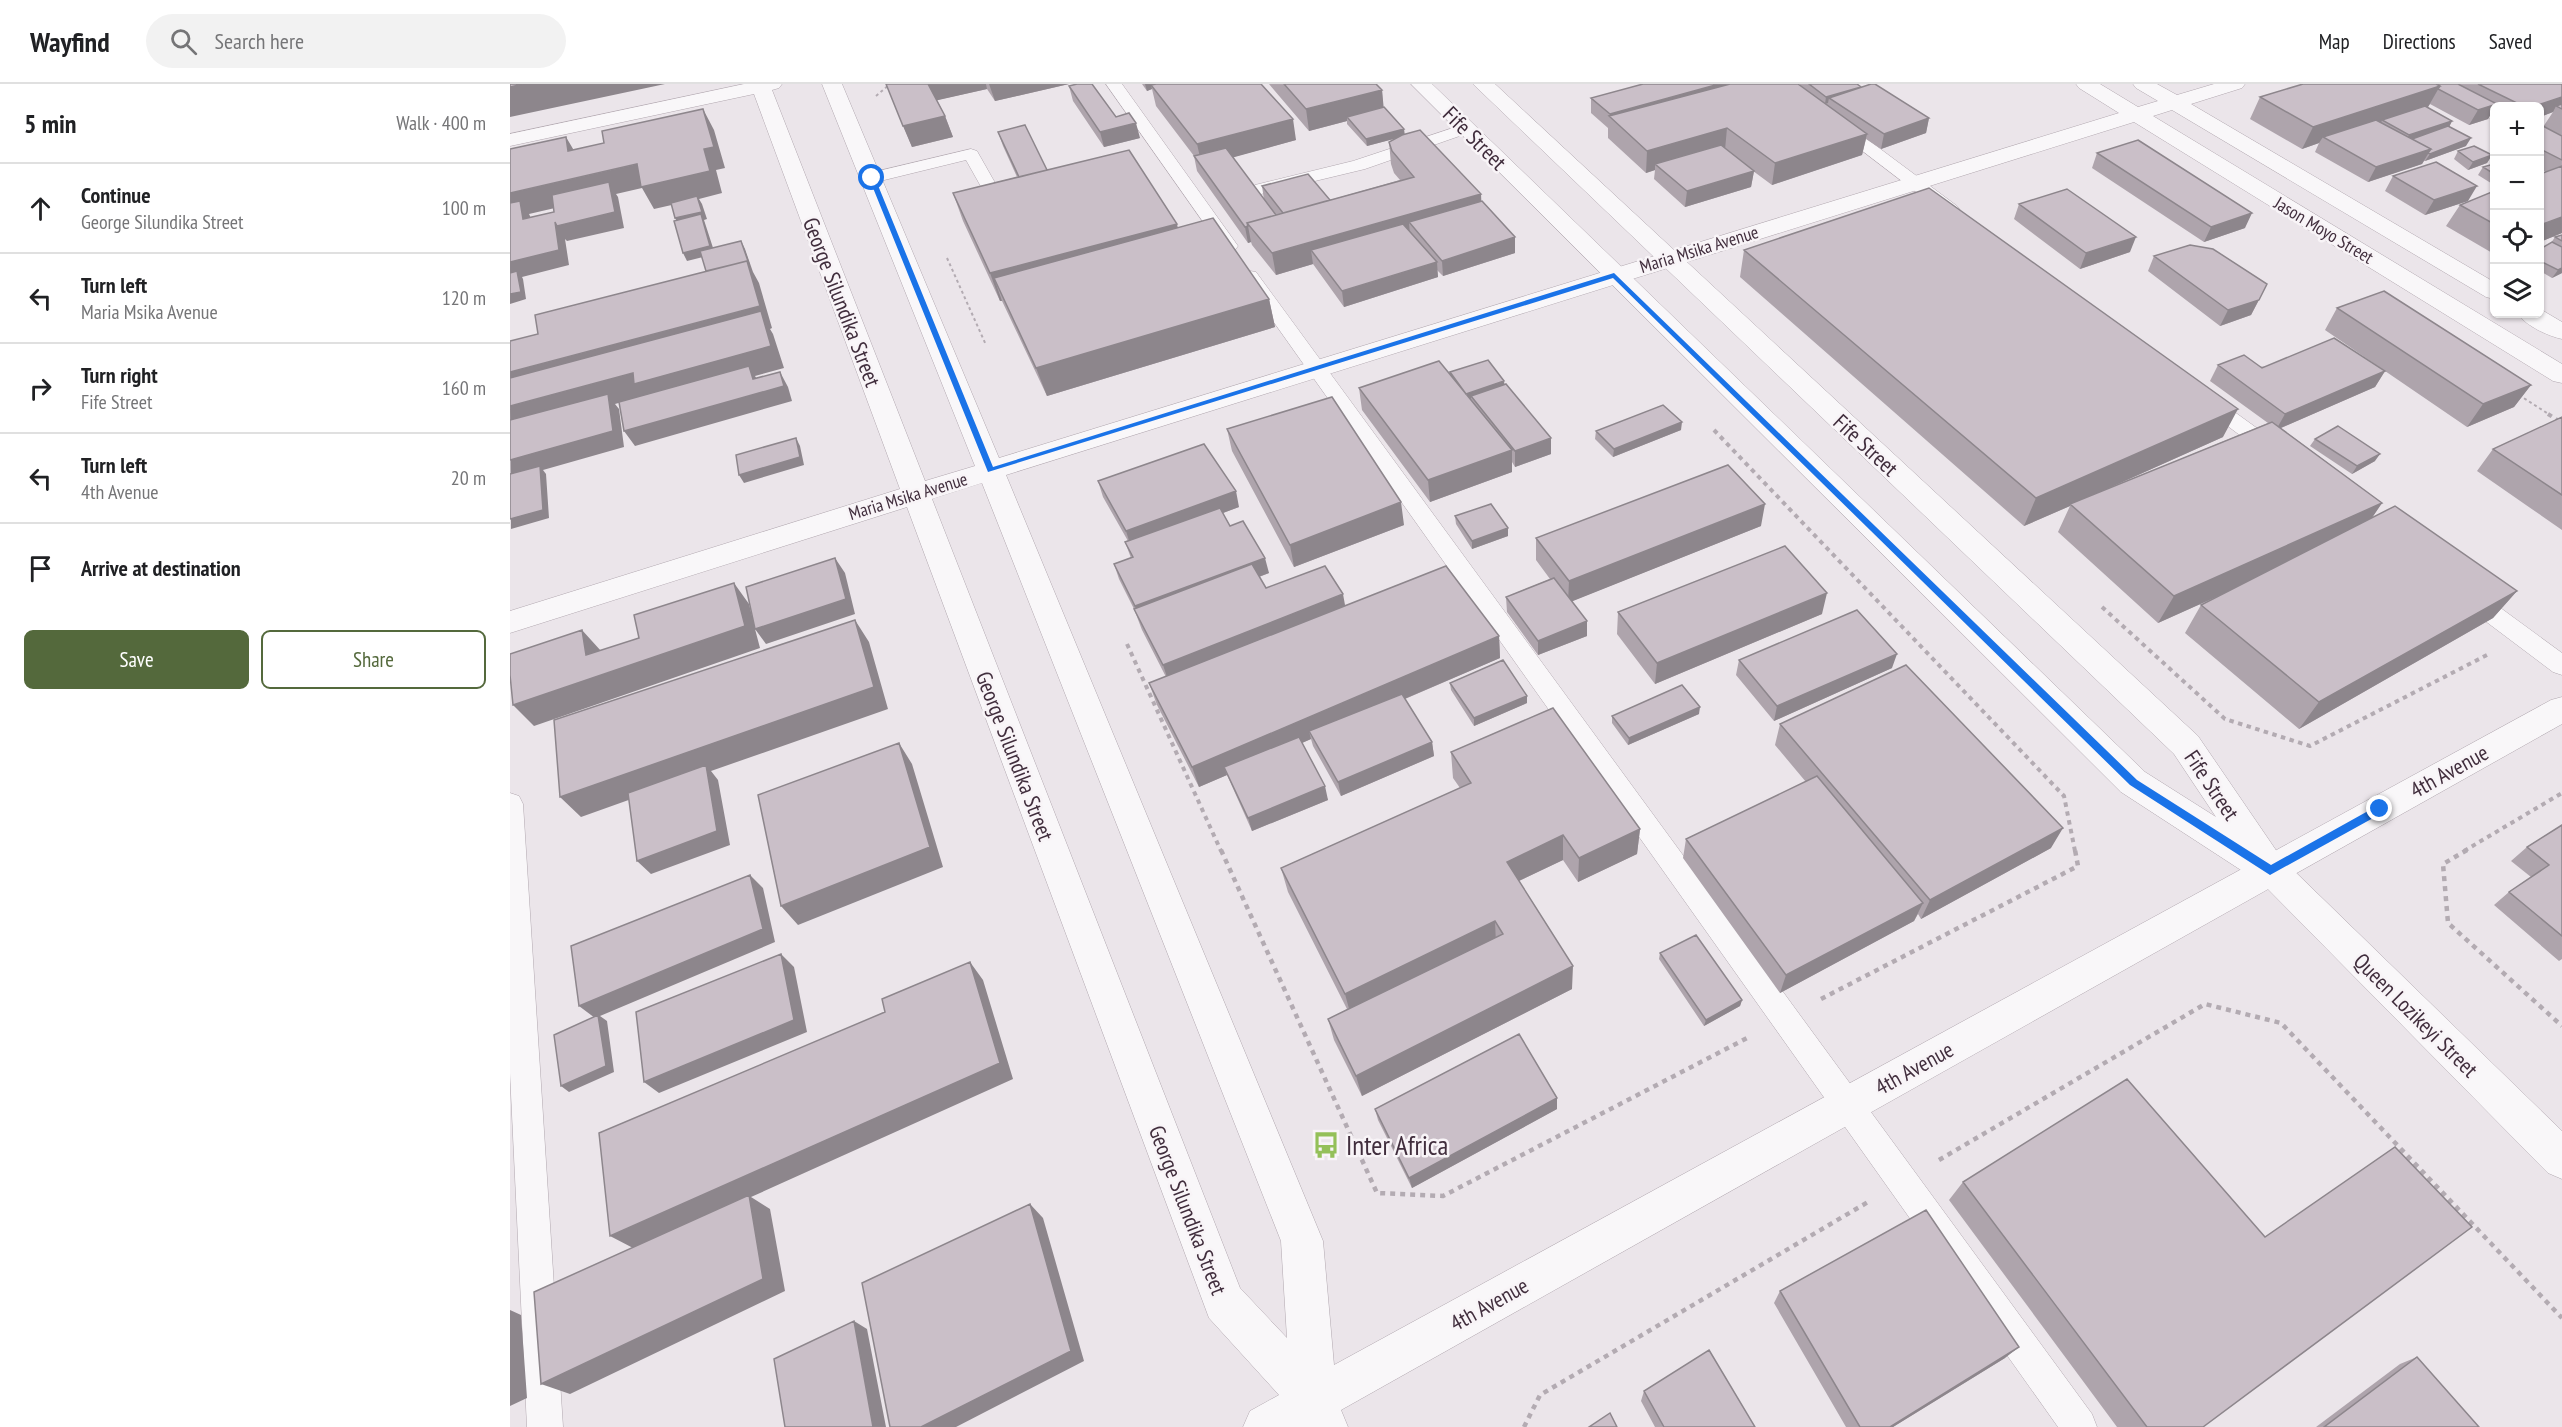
<!DOCTYPE html>
<meta charset="utf-8">
<style>
body{margin:0;font-family:"PT Sans Narrow",sans-serif;background:#f2f2f2;color:#202124}
.controls{position:absolute;right:18px;top:18px;display:grid;overflow:hidden;border-radius:9px;box-shadow:0 2px 4px #0004}
.controls button{width:54px;height:54px;display:grid;place-items:center;padding:0;border:0;border-bottom:2px solid #e0e0e0;background:#fff;color:#202124;font:30px sans-serif}
.stop{position:absolute;width:18px;height:18px;margin:-14px;border:4px solid #1a73e8;border-radius:50%;background:#fff}
.stop.end{background:#1a73e8;border-color:#fff;box-shadow:0 2px 6px #0008}
.list{margin:0;padding:0;list-style:none}
h2{display:flex;justify-content:space-between;align-items:center;height:78px;margin:0;padding:0 24px;font-size:26px}
h2 small{font-size:20px;font-weight:400;color:#757577}
.list li{display:grid;grid-template-columns:39px 1fr auto;gap:18px;align-items:center;box-sizing:border-box;height:90px;padding:0 24px;border-top:2px solid #e0e0e0}
.list b{display:block;font-size:22px;white-space:nowrap}
.list p{margin:0;font-size:20px;white-space:nowrap;color:#757577}
.list em{font-size:20px;font-style:normal;color:#757577}
.actions{display:flex;gap:12px;padding:18px 24px}
.actions a{flex:1;padding:14px 0;border:2px solid #54693c;border-radius:9px;text-align:center;font-size:21px;color:#54693c}
.actions .main{background:#54693c;color:#fff}
.icon{flex:none;width:33px;height:33px;fill:none;stroke:currentColor;stroke-width:2;stroke-linecap:round;stroke-linejoin:round}
.map{position:relative;flex:none;width:2052px;height:1343px;overflow:hidden}
header{display:flex;align-items:center;gap:36px;box-sizing:border-box;height:84px;padding:0 30px;background:#fff;border-bottom:2px solid #e0e0e0}
header strong{font-size:28px}
nav{display:flex;gap:33px;margin-inline-start:auto;font-size:21px}
.search{width:420px;height:54px;background:#f2f2f2;display:flex;align-items:center;gap:15px;box-sizing:border-box;padding:0 21px;border-radius:33px;color:#757577;font-size:22px}
main{display:flex}
aside{flex:1;background:#fff}
.map>svg:first-child{display:block}
.lines{fill:none;stroke-linecap:round;stroke-linejoin:round}
.service-casing{stroke:#b1a7af;stroke-width:1}
.minor-casing{stroke:#b1a7af;stroke-width:1}
.tertiary-casing{stroke:#b1a7af;stroke-width:1}
.path-far2{stroke:#b3abb2;stroke-width:2;stroke-dasharray:3 3;stroke-linecap:butt}
.path-far1{stroke:#b3abb2;stroke-width:4;stroke-dasharray:4.5 4.5;stroke-linecap:butt}
.path{stroke:#b3abb2;stroke-width:4.5;stroke-dasharray:5 5;stroke-linecap:butt}
.service{fill:#f9f7f9;fill-rule:evenodd}
.minor{fill:#f9f7f9;fill-rule:evenodd}
.tertiary{fill:#f9f7f9;fill-rule:evenodd}
.wall{fill:#aea4ac}
.shaded-wall{fill:#8d868c}
.building{fill:#cabfc8;stroke:#8d868c;stroke-width:1.5}
.route{fill:#1a73e8}
.labels{text-anchor:middle;dominant-baseline:central;stroke-width:5;stroke-linejoin:round;paint-order:stroke}
.far-street-label{font-size:18px;fill:#412e3d;stroke:#f8f4f7}
.street-label{font-size:22px;fill:#412e3d;stroke:#f8f4f7}
.near-poi-label{font-size:27px;fill:#412e3d;stroke:#f8f4f7;text-anchor:start}
</style>
<header>
<strong>Wayfind</strong>
<div class="search"><svg class="icon" aria-label="search" viewBox="0 0 24 24"><circle cx="10" cy="10" r="6"/><path d="M15 15l6 6"/></svg>Search here</div>
<nav><a>Map</a><a>Directions</a><a>Saved</a></nav>
</header>
<main>
<aside>
<h2>5 min<small>Walk · 400 m</small></h2>
<ul class="list">
<li><svg class="icon" aria-label="ahead" viewBox="0 0 24 24"><path d="M12 20V5M6 11l6-6 6 6"/></svg><div><b>Continue</b><p>George Silundika Street</p></div><em>100 m</em></li>
<li><svg class="icon" aria-label="left" viewBox="0 0 24 24"><path d="M17 20v-9H6M10 6l-5 5 5 5"/></svg><div><b>Turn left</b><p>Maria Msika Avenue</p></div><em>120 m</em></li>
<li><svg class="icon" aria-label="right" viewBox="0 0 24 24"><path d="M7 20v-9h11M14 6l5 5-5 5"/></svg><div><b>Turn right</b><p>Fife Street</p></div><em>160 m</em></li>
<li><svg class="icon" aria-label="left" viewBox="0 0 24 24"><path d="M17 20v-9H6M10 6l-5 5 5 5"/></svg><div><b>Turn left</b><p>4th Avenue</p></div><em>20 m</em></li>
<li><svg class="icon" aria-label="arrive" viewBox="0 0 24 24"><path d="M6 21V4h12l-3 4 3 4H6"/></svg><div><b>Arrive at destination</b></div></li>
</ul>
<div class="actions"><a class="main">Save</a><a>Share</a></div>
</aside>
<div class="map">
<svg width="2052" height="1343" viewBox="0 0 2052 1343">
<rect width="100%" height="100%" fill="#ebe5ea"/>
<g class="lines">
<defs>
<path id="service" d="M596 0H612L728 162 725 166H713Z
M1265 0H1283L1447 122 1450 126 1447 130H1435Z
M1915 0H1935L1984 25V36L1918 3Z
M955 40 961 42 963 45 961 48 855 85 751 110 745 109 742 105 745 101 843 77Z
M461 65 467 67 488 104 486 108H474L456 76 362 99 354 94 356 90Z
M740 187 746 188 1582 1330 1587 1343H1548L731 192 734 188Z
M1694 309 1701 311 1773 363 1776 368 1773 373 1766 375 1759 373 1687 319 1684 315 1687 311Z
M1958 504 1966 506 2052 569V591L2043 588 1950 518 1946 512 1950 506Z
M0 709 9 712 13 720 53 1343H17L0 989Z"/>
<path id="minor" d="M234 0H272L269 4 262 6 415 397 465 382 312 0H332L489 374 1609 29 1569 4 1566 0H1590L1628 23 1648 17 1626 4 1623 0H1647L1667 11 1704 0H1735L1732 4 1681 20 1984 198V215L1976 213 1662 26 1643 32 2052 280V299L2043 297 1624 38 496 391 813 1157 824 1281 2041 616 2052 613V640L831 1326 838 1343H733L740 1327 769 1311 699 1234 397 423 0 549V527L390 405 244 10 0 62V50ZM472 399 771 1157 777 1254 730 1204 422 415Z
M2030 225 2052 238V255C2038 252 2016 242 2008 230H2030Z"/>
<path id="tertiary" d="M901 0H922L1635 688 1706 733 1664 670 963 0H985L1688 652 1772 775 2052 1047V1095L2038 1089 1745 792 1737 790 1611 708Z"/>
</defs>
<use href="#service" class="service-casing"/>
<use href="#minor" class="minor-casing"/>
<use href="#tertiary" class="tertiary-casing"/>
<path class="path-far2" d="M366 12 380 0
M437 174 476 261
M2009 311 2040 331"/>
<path class="path-far1" d="M2038 330 2052 339
M1204 346 1554 712 1565 767
M1592 523 1715 635 1800 662 1977 571
M617 560 711 767
M1954 767 2052 709"/>
<path class="path" d="M711 766 867 1109 933 1112 1241 952
M1957 766 1933 780 1938 839 2052 942
M1311 915 1568 782 1565 766
M1429 1076 1695 920 1771 939 2052 1234
M1014 1343 1030 1311 1358 1118"/>
<use href="#service" class="service"/>
<use href="#minor" class="minor"/>
<use href="#tertiary" class="tertiary"/>
</g>
<path class="wall" d="M376 0H559L485 17 477 5 427 16 435 32 443 53 402 63Z
M632 0H751L786 56 723 73 754 116 752 102 820 116 890 96 884 89 881 80 879 58 887 54 857 62 837 40V37L799 47 759 0H866L872 6 873 24 894 51 971 118 1005 153V169L933 192 927 186 928 193 834 223 803 180 766 191 742 161 741 158 738 159 687 87 684 72 646 22 642 5 637 7Z
M1290 0H1347L1351 3 1419 34 1416 49 1371 65 1356 55 1352 71 1262 101 1239 84 1244 87 1241 103 1175 123 1144 95 1145 86 1136 89 1098 54V44L1081 29V14L1290 1Z
M1793 0H2052V149L2030 158V90L2036 88 2030 85V42L2033 43 2043 28 2030 33V22H1984V27L1983 26 1978 35 1959 41 1920 20 1917 24 1942 37 1939 43 1956 62 1915 77H1914L1912 80 1858 98 1805 68 1809 59 1792 65 1740 35 1750 13Z
M559 2 606 33 630 54 594 63 563 17Z
M488 48 537 86 668 144 759 215 765 243 537 312 492 217H490L453 137 443 109 507 93 493 62Z
M1948 67 1982 71 1977 79 1958 86 1944 75Z
M1587 69 1735 144 1694 158 1582 84Z
M1984 80V101L1968 91 1973 83Z
M1883 92 1958 117 1915 131 1875 107Z
M1984 107V170L1936 142 1950 121Z
M1509 120 1620 168 1570 185 1504 135Z
M2052 151V189L2042 194 2030 187V165L2041 159 2045 153Z
M1234 166 1713 353 1588 409 1758 339 1700 297 1708 281 1875 287 1865 303 1771 344 1872 419 1861 435 2007 507 1983 534 1789 645 1675 549 1691 521 1717 508 1648 539 1548 448 1560 422 1514 442 1230 193Z
M1644 172 1749 216 1741 231 1710 242 1638 187Z
M1827 224 2021 301 2004 323 1957 343 1815 246Z
M940 288 994 300 1041 370 1005 383 1002 378V388L920 418 852 326 849 304 940 291Z
M2052 333V446L1967 387 1983 365Z
M717 345 894 441 784 483 722 367Z
M1171 346 1103 373 1085 355 1086 347Z
M1805 355 1865 377 1842 390 1800 362Z
M588 397 729 423 713 429 720 442 759 489 749 493 756 504 835 522 989 552 990 574 895 615 922 658 924 672 831 712 803 662 801 655 792 659 818 716 742 747 717 691 689 703 647 621 639 599 656 593 632 546 624 525 609 495 604 480 621 474 615 458 618 457 593 413Z
M945 432 998 444V452L962 465 946 440Z
M1251 442 1062 517 1077 552 1028 571 997 528 996 513 1040 495 1026 476V454Z
M1108 528 1312 530 1145 600 1107 550Z
M1229 576 1382 584 1264 637 1226 591Z
M940 599 1017 612V619L964 642 941 606Z
M1189 630 1118 661 1102 639V632Z
M1270 640 1541 764 1411 835 1408 830 1404 837 1270 909 1173 774 1176 755 1296 698 1265 661Z
M941 668 1130 745 1127 770 1068 798 1053 776 1009 797 1062 905 852 1012 824 956 818 935 837 925 778 808 771 784 950 704 943 694Z
M2052 741V875L2049 877 1984 821 1999 808 2021 793 2001 777 2017 763Z
M1150 869 1232 916 1230 922 1194 942 1149 875Z
M1047 1014V1025L902 1104 868 1036 865 1025Z
M1885 1063 1693 1343H1607L1439 1116 1453 1098 1755 1153Z
M1270 1207 1495 1274 1383 1343H1336L1264 1219Z
M1907 1273 1969 1343H1806L1890 1280Z
M1134 1307 1245 1343H1145L1131 1317Z"/>
<path class="shaded-wall" d="M13 0H155L0 33V3Z
M418 0H476L477 5 424 17Z
M479 0H559L485 17Z
M635 0H658L641 1 642 5 637 7Z
M1209 0H1258L1100 34V30Z
M1930 2 1918 23 1875 38 1872 36 1871 39 1813 53 1809 59 1792 65 1803 43Z
M1352 3 1319 14 1318 19 1315 20 1316 13Z
M872 6 874 27 837 33V37L799 47 796 25Z
M2052 13V25L2046 22 2043 28 2030 33V22H2025Z
M1987 20 1978 35 1959 41 1968 26Z
M193 25 204 46 215 84 206 86 212 109 189 115 192 120 197 135 194 136 205 170 177 177 173 169 170 142 165 134 188 115 144 125 132 104 106 110 108 113 114 144 57 157 55 155 59 181 12 193 13 195 16 215 0 220V178L45 138 101 111 19 130 20 132 23 150 0 134V109L194 65Z
M435 32 443 53 402 63 393 42Z
M1419 34 1416 49 1371 65 1374 50Z
M783 35 786 56 692 82 687 60Z
M1942 37 1938 45 1895 59 1899 51Z
M626 39 630 54 594 63 590 48Z
M1217 44 1215 66 1145 80V86L1136 89 1137 67Z
M894 45 895 52 857 62 856 55Z
M1357 50 1352 71 1262 101 1265 79Z
M56 53 69 75 58 67Z
M1961 54 1956 62 1915 77 1920 70Z
M1921 65 1912 80 1858 98 1866 83Z
M1982 71 1977 79 1958 86 1963 78Z
M1244 87 1241 103 1175 123 1177 107Z
M1967 102 1958 117 1915 131 1924 116Z
M971 110 972 131 899 138 900 152 801 166 803 180 766 191 762 169Z
M1742 129 1735 144 1694 158 1701 143Z
M2052 133V149L2030 158V141Z
M667 140 673 167 484 194 492 217H490L480 189Z
M738 142 741 158 738 159 735 143Z
M1005 153V169L933 192 932 177Z
M1626 153 1620 168 1570 185 1576 169Z
M231 157 235 165 243 188 249 199 262 244 260 245 263 250 274 284 245 292 248 297 270 288 278 303 282 317 125 362 114 347 133 312 105 320 109 325 114 363 33 386 36 390 39 434 1 445 0 322 123 289 256 246 0 315V288L250 222Z
M927 178 928 193 834 223 832 207Z
M2052 184V189L2042 194 2048 186Z
M1757 200 1741 231 1710 242 1718 226Z
M759 215 765 243 537 312 526 284Z
M1875 287 1865 303 1766 346 1775 330Z
M994 297 995 305 961 312V316L957 317 956 310Z
M2021 301 2004 323 1957 343 1973 320Z
M1728 325 1713 353 1561 421 1560 420V422L1514 442 1526 414Z
M1172 338 1171 346 1103 373 1104 365Z
M286 354 290 362 294 381 234 399 229 391Z
M1041 354V370L1005 383V367Z
M1002 366V388L920 418 918 396Z
M1870 370 1865 377 1842 390 1847 382Z
M726 407 729 423 621 463 616 447Z
M891 418 894 441 784 483 780 461Z
M1872 419 1853 447 1648 539 1664 512Z
M1255 420 1251 442 1058 519 1059 497Z
M998 444V452L962 465V457Z
M325 474 335 489 345 530 256 560 245 545 250 564 24 642 3 621 76 571 72 546 91 567 94 590 224 499 239 520 245 544Z
M755 474 759 489 630 537 625 522Z
M2007 507 1983 534 1789 645 1809 618Z
M1317 509 1312 530 1145 600 1147 579Z
M833 510 837 532 660 602 653 581Z
M345 536 359 558 378 625 201 687 208 696 220 761 141 790 127 777 197 688 71 733 50 713Z
M1077 537V552L1028 571V557Z
M989 552 990 574 803 654 799 647 801 655 718 691 714 683 717 691 689 703 682 683Z
M1387 570 1382 584 1264 637 1267 622Z
M1017 612V619L964 642V634Z
M1190 623 1189 630 1118 661 1119 654Z
M922 658 924 672 831 712 828 698Z
M389 659 402 680 433 783 288 841 271 822Z
M815 702 818 716 742 747 738 734Z
M1553 744 1541 764 1411 835 1420 816Z
M1130 745 1127 770 1068 798 1069 774Z
M1053 751V776L998 802 997 778Z
M240 791 253 804 265 858 90 932 97 937 104 988 59 1008 51 1002 85 934 69 922Z
M1413 819 1404 837 1270 909 1276 891Z
M985 837 986 860 841 932 835 910Z
M271 870 284 883 297 948 149 1009 134 998Z
M460 878 473 896 503 995 241 1113 260 1125 275 1207 60 1310 31 1300 125 1165 100 1152Z
M1063 882 1062 905 852 1012 846 992Z
M1232 916 1230 922 1194 942 1196 936Z
M1047 1014V1025L902 1104 899 1094Z
M520 1120 533 1134 574 1277 446 1343H411Z
M0 1226 11 1231 17 1314 0 1322Z
M344 1237 357 1245 376 1343H363Z
M1509 1263 1495 1274 1383 1343H1380Z"/>
<path class="building" d="M0 0H13L0 3Z
M376 0H418L435 32 393 42Z
M567 0H582L606 33 619 29 626 39 590 48 559 2Z
M646 0H751L783 35 687 60 641 1Z
M774 0H866L872 6 796 25Z
M1133 0H1209L1100 30 1081 14Z
M1220 0H1288L1357 50 1265 79 1217 44 1137 67 1099 32Z
M1299 0H1347L1351 3 1316 13Z
M1361 0H1365L1419 34 1374 50 1319 14Z
M1793 0H1926L1930 2 1803 43 1750 13Z
M1926 0H1948L1987 20 1968 26 1928 5 1930 2Z
M1968 0H2052V13L2025 22H2013Z
M2052 20V25L2046 22Z
M1915 22 1942 37 1899 51 1872 36Z
M874 23 894 45 856 55 837 33Z
M193 25 204 63 194 65 200 87 131 103 127 80 0 109V65L56 53 58 67 94 59 92 47Z
M1866 36 1921 65 1866 83 1813 53Z
M515 41 537 86 509 93 488 48Z
M2031 41 2052 52V76L2030 65V42Z
M1938 42 1961 54 1920 70 1918 69 1921 65 1902 55Z
M910 46 971 110 762 169 737 139 904 93 882 67 879 58 892 51Z
M1628 56 1742 129 1701 143 1587 69Z
M1211 61 1244 87 1177 107 1145 80Z
M1964 62 1982 71 1963 78 1948 67Z
M716 64 766 131 737 139 738 142 735 143 684 72Z
M619 66 667 140 480 189 443 109Z
M1926 78 1967 102 1924 116 1883 92Z
M1984 80V90L1973 83Z
M2052 82V133L2030 141V90Z
M798 90 820 116 773 129 752 102Z
M99 98 105 128 47 142 45 138 49 166 0 178V119L10 117 13 135 44 128 42 111Z
M1419 104 1728 325 1526 414 1234 166Z
M1557 105 1626 153 1576 169 1509 120Z
M1984 107V140L1950 121Z
M187 112 192 128 165 134 161 119Z
M972 117 1005 153 932 177 899 138Z
M191 130 200 162 173 169 164 137Z
M703 134 759 215 526 284 484 194Z
M893 140 927 178 832 207 801 166Z
M2052 151V157L2045 153Z
M231 157 239 180 237 177 196 187 190 167Z
M2042 158 2052 163V184L2048 186 2030 177V165Z
M1680 161 1703 165 1757 200 1749 216 1718 226 1644 172Z
M237 177 250 222 0 288V257L28 250 25 231Z
M7 187 11 208 0 210V189Z
M1874 207 2021 301 1973 320 1827 224Z
M251 227 261 262 124 300 123 289 0 322V294Z
M1824 254 1875 287 1775 330 1708 281 1734 271 1752 284Z
M978 276 994 297 956 310 940 288Z
M929 277 1002 366 918 396 849 304Z
M239 282 243 295 270 288 274 302 114 347 109 318Z
M996 300 1041 354 1005 367 961 312Z
M98 310 103 347 0 376V336Z
M822 313 891 418 780 461 717 345Z
M1153 321 1172 338 1104 365 1086 347Z
M2052 333V411L1983 365Z
M1762 338 1872 419 1664 512 1560 420Z
M1828 342 1870 370 1847 382 1805 355Z
M286 354 290 373 229 391 226 371Z
M694 360 726 407 616 447 588 397Z
M1218 381 1255 420 1059 497 1026 454Z
M30 382 33 426 0 435V390Z
M981 420 998 444 962 457 945 432Z
M1885 422 2007 507 1809 618 1691 521Z
M710 424 720 442 733 437 755 474 625 522 604 480 623 473 615 458Z
M1275 462 1317 509 1147 579 1108 528Z
M325 474 336 515 245 545 236 503Z
M742 480 756 504 815 482 833 510 653 581 624 525Z
M936 482 989 552 682 683 639 599Z
M1044 494 1077 537 1028 557 996 513Z
M224 499 235 542 3 621 0 591V570L72 546 76 571 129 554 124 531Z
M1347 526 1387 570 1267 622 1229 576Z
M345 536 364 603 50 713 44 636Z
M993 576 1017 612 964 634 940 599Z
M1396 581 1553 744 1420 816 1270 640Z
M1172 601 1190 623 1119 654 1102 632Z
M892 610 922 658 828 698 799 647Z
M1043 624 1130 745 1069 774 1053 751 997 778 1063 882 846 992 818 935 993 850 985 837 835 910 771 784 961 699 941 668Z
M789 653 815 702 738 734 714 683Z
M389 659 420 763 271 822 248 711Z
M196 681 207 747 127 777 118 709Z
M1307 692 1413 819 1276 891 1176 755Z
M2052 741V852L1999 808 2039 781 2017 763Z
M240 791 253 845 69 922 61 862Z
M1186 851 1232 916 1196 936 1150 869Z
M271 870 284 936 134 998 126 928Z
M460 878 490 979 100 1152 89 1049 375 928 372 915Z
M88 931 96 982 51 1002 44 951Z
M1009 950 1047 1014 899 1094 865 1025Z
M1617 995 1755 1153 1885 1063 1962 1143 1693 1343H1637L1453 1098Z
M239 1111 253 1195 31 1300 24 1208Z
M520 1120 561 1267 411 1343H380L352 1199Z
M1416 1126 1509 1263 1380 1343H1350L1270 1207Z
M344 1237 363 1343H275L264 1275Z
M1199 1266 1245 1343H1154L1134 1307Z
M1907 1273 1969 1343H1814Z
M1100 1329 1107 1343H1079Z"/>
<path class="route" d="M362 92 365 94 483 383 1104 189 1627 696 1761 781 1867 722H1874L1876 725 1874 728 1760 791 1620 701 1103 194 478 388 359 94Z"/>
<defs>
<symbol id="bus-bare" viewBox="-9 -9 18 18"><path d="M-5-6H5V4H4V6H2V4H-2V6H-4V4H-5ZM-3.5-4V0h7V-4ZM-3.5 1.2v1.5H-2V1.2ZM2 1.2v1.5H3.5V1.2Z" fill="#94c059" stroke="#f8f4f7" stroke-width="2.5" paint-order="stroke"/></symbol>
</defs>
<g fill-rule="evenodd">
<use href="#bus-bare" x="797" y="1042" width="38" height="38"/>
</g>
<g class="labels">
<g class="far-street-label">
<text transform="translate(1814 146) rotate(31)">Jason Moyo Street</text>
<text transform="translate(1189 165) rotate(-17)">Maria Msika Avenue</text>
<text transform="translate(398 412) rotate(-17)">Maria Msika Avenue</text>
</g>
<g class="street-label">
<text transform="translate(965 54) rotate(45)">Fife Street</text>
<text transform="translate(332 218) rotate(69)">George Silundika Street</text>
<text transform="translate(1356 361) rotate(43)">Fife Street</text>
<text transform="translate(505 672) rotate(69)">George Silundika Street</text>
<text transform="translate(1939 687) rotate(-29)">4th Avenue</text>
<text transform="translate(1702 701) rotate(56)">Fife Street</text>
<text transform="translate(1906 931) rotate(45)">Queen Lozikeyi Street</text>
<text transform="translate(1404 984) rotate(-29)">4th Avenue</text>
<text transform="translate(678 1126) rotate(69)">George Silundika Street</text>
<text transform="translate(979 1220) rotate(-29)">4th Avenue</text>
</g>
<g class="near-poi-label">
<text x="836" y="1061">Inter Africa</text>
</g>
</g>
</svg>
<div class="controls">
<button>+</button>
<button>−</button>
<button><svg class="icon" aria-label="locate" viewBox="0 0 24 24"><circle cx="12" cy="12" r="6"/><path d="M12 2v4M12 18v4M2 12h4M18 12h4"/></svg></button>
<button><svg class="icon" aria-label="layers" viewBox="0 0 24 24"><path d="M12 4l9 5-9 5-9-5zM3 14l9 5 9-5"/></svg></button>
</div>
<div class="stop" style="left:362px;top:94px"></div>
<div class="stop end" style="left:1870px;top:725px"></div>
</div>
</main>
